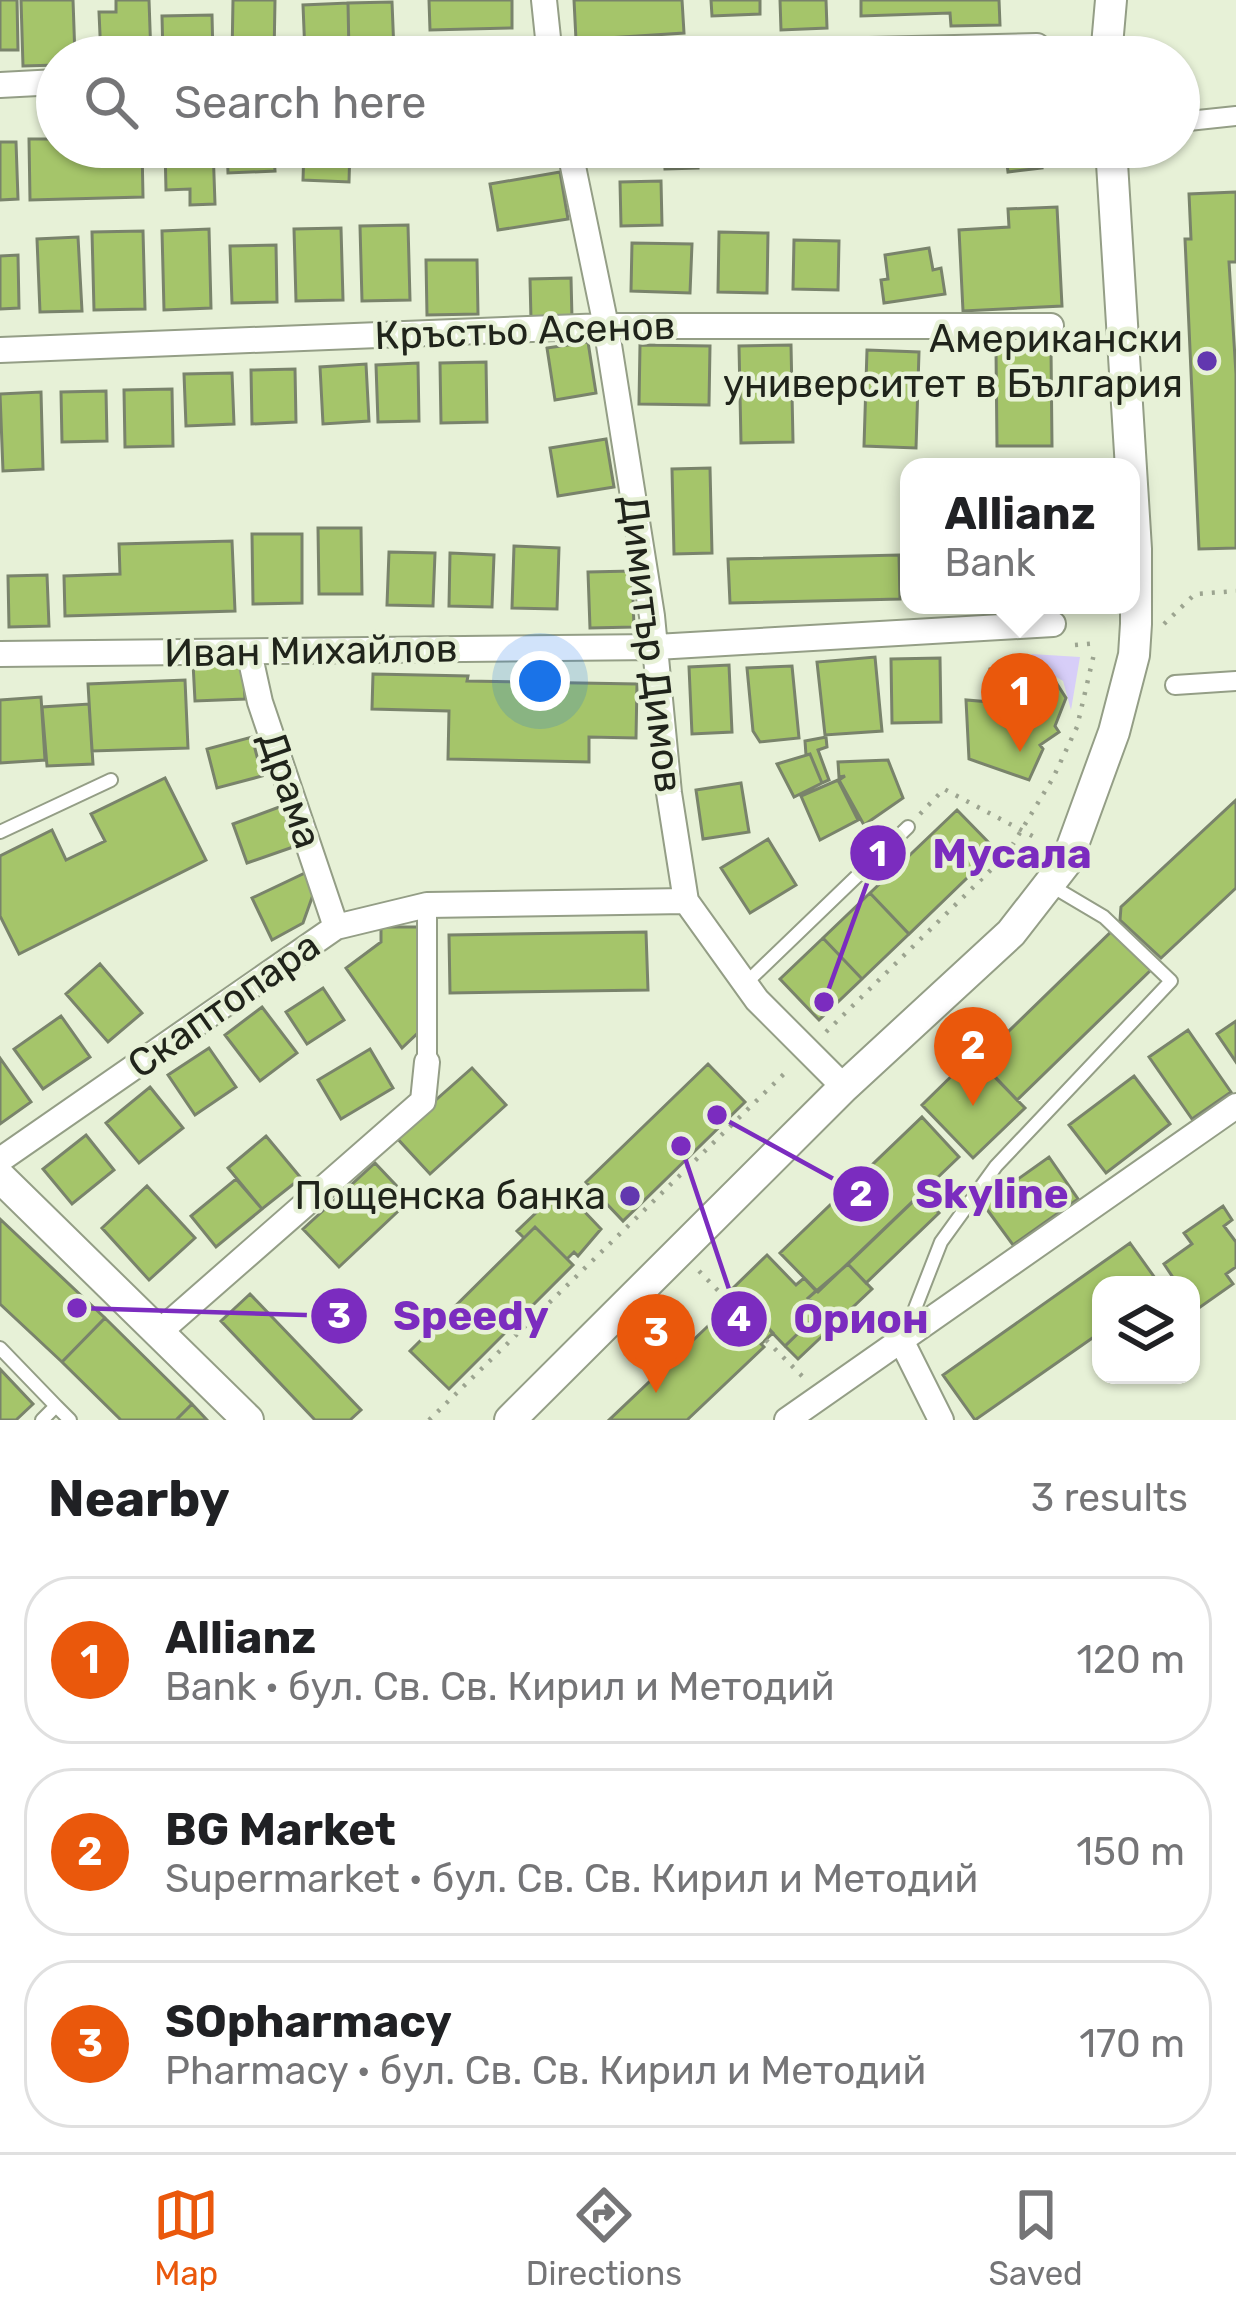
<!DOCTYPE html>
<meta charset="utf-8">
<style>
body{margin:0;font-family:Rubik,sans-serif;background:#f2f2f2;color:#202124}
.controls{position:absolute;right:36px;bottom:36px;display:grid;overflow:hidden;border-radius:24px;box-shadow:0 3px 9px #0004}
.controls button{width:108px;height:108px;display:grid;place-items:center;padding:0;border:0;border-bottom:3px solid #e0e0e0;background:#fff;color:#202124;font:60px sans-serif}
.you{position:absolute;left:540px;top:681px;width:42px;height:42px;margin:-30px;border:9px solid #fff;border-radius:50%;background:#1a73e8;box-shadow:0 0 0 18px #1a73e833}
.badge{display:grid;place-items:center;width:78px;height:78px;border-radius:50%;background:#ea580c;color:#fff;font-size:39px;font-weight:700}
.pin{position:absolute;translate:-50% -99px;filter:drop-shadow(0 3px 6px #0008)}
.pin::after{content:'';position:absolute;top:63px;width:42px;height:36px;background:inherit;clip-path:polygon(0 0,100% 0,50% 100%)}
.popup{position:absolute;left:900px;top:458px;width:240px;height:156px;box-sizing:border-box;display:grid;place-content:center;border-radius:24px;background:#fff;filter:drop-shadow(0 3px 9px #0005);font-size:39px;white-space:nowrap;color:#757577}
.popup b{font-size:45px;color:#202124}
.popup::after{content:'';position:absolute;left:50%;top:100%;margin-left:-24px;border:24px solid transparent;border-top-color:#fff}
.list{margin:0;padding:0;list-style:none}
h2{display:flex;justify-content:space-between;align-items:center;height:156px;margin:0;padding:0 48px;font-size:51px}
h2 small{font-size:39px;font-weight:400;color:#757577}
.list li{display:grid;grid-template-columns:78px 1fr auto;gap:36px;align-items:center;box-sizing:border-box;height:168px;margin:0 24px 24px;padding:0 24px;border:3px solid #e0e0e0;border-radius:48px}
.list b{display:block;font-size:45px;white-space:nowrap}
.list p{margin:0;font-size:39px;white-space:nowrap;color:#757577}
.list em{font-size:39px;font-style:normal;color:#757577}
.icon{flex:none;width:66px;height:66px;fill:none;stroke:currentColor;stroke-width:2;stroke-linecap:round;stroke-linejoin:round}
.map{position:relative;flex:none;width:1236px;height:1420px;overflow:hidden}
.search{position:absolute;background:#fff;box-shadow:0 3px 9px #0004;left:36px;right:36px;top:36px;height:132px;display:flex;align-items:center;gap:30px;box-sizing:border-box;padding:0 42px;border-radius:66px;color:#757577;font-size:45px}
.sheet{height:732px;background:#fff}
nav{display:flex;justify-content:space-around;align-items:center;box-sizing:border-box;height:168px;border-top:3px solid #e0e0e0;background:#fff;font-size:33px;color:#757577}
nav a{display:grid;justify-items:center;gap:6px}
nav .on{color:#ea580c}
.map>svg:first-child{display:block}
.green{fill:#d7cef8}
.building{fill:#a5c56a;stroke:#79836b;stroke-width:3}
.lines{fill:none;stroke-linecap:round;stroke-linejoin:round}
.service-casing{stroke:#949e86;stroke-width:16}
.pedestrian-casing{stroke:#949e86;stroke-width:22}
.minor-casing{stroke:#949e86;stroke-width:28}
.tertiary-casing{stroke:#949e86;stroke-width:34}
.path{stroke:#9ca490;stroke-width:4.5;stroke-dasharray:3 9;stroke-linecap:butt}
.service{stroke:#fff;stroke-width:12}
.pedestrian{stroke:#fff;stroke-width:18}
.minor{stroke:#fff;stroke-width:24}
.tertiary{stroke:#fff;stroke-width:30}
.poi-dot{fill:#6237af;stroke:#e7f1d7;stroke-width:4.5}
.labels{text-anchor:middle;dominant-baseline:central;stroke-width:9;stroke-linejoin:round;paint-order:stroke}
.street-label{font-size:39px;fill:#20241b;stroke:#e7f1d7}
.poi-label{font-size:39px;fill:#20241b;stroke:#e7f1d7;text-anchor:end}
.leader{fill:none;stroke:#7b2cbf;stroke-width:4.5}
.callout-dot{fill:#7b2cbf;stroke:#e7f1d7;stroke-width:4.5}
.mark-label{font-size:36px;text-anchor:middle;font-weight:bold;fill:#fff}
.callout-label{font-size:42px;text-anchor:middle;font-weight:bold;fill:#7b2cbf;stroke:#e7f1d7;stroke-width:9;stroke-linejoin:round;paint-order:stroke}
</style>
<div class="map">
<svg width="1236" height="1420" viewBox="0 0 1236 1420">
<rect width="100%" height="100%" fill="#e7f1d7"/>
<path class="green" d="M1031 654 1080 657 1071 710 1063 681 1040 667Z"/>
<path class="building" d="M0 0H17L18 50H0Z
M21 0H73L75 57H57V65L23 66Z
M116 0H149L151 57H101L99 12H116Z
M233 0H275L274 57H232Z
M429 0H512V28L430 30Z
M574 0H682L684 33 576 40Z
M711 0H760V14L712 16Z
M780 0H826L827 28 781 30Z
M861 0H999L1000 25 951 26 950 13 861 16Z
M392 2 394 52 349 53 348 3Z
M348 3 349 53 305 54 303 5Z
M212 15 213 57H163L162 16Z
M29 139H57V147H142L143 197 30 200Z
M0 142H16L18 199 0 200Z
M165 147H213L215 204 190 205V189L166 190Z
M227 147H287V154L274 155 275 171 228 173Z
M304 147H350L349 182 303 180Z
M664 147H697L698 168 665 169Z
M951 147H970L971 154H951Z
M1005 147H1039L1042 168 1008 172Z
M560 172 568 219 498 230 490 184Z
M661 181 662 225 621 226 620 182Z
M1236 192V262H1229L1236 374V548L1199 549 1185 239H1191L1189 194Z
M1057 207 1062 306 963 311 959 230 1009 227 1008 209Z
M408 225 410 300 362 301 360 226Z
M341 228 343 300 296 301 294 229Z
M209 229 211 308 164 310 162 231Z
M143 231 145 309 94 310 92 232Z
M719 232 768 233 767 293 718 292Z
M78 237 82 311 40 312 37 239Z
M794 240 839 241 838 290 793 289Z
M632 243 692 244 690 293 631 291Z
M276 245 277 302 232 303 230 246Z
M929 248 933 270 941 268 945 294 884 303 881 280 888 279 885 255Z
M18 255 19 308 0 309V256Z
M426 260H477L478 314 427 315Z
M571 278 572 318 531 319 530 279Z
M588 342 596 393 555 400 547 348Z
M640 345 710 346 709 405 639 404Z
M791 345 793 442 741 443 739 346Z
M1051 349 1052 446H997L996 350Z
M867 350 919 352 916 448 864 446Z
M486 362 487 422 441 423 440 363Z
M418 363 419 421 378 422 376 365Z
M366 364 369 421 323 424 320 367Z
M295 369 296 422 252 424 251 370Z
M232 373 234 424 186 426 184 374Z
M172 389 173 446 125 447 124 390Z
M106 391 107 441 62 442 61 392Z
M41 392 43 469 3 471 0 394Z
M606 439 614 487 558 496 550 448Z
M710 468 712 553 674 554 672 469Z
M902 512H909V600H905Z
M318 528H361L362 594H319Z
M252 534H302V603L253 604Z
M232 541 235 611 65 616 64 576 120 574 119 544Z
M514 546 559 548 557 609 512 608Z
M389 552 435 553 433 606 387 605Z
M450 553 494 555 492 607 449 606Z
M899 555 900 599 730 603 728 559Z
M632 571 634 627 590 628 588 572Z
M47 575 49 626 9 627 8 576Z
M875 657 882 731 825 735 817 662Z
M940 658 941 722 892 723 891 659Z
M243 661 245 699 195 701 193 663Z
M1021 663 1050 673 1066 698 1055 726 1059 732 1040 745 1043 749 1029 780 969 759 966 700 991 702 990 669Z
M729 665 732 732 692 734 689 667Z
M792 666 799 738 760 742 753 731 747 668Z
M373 674 468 676 467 681 637 684 636 738 589 737V762L448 759 449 711 372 709Z
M185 680 188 748 92 751 88 684Z
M41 697 45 760 0 763V700Z
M89 704 93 764 47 766 42 707Z
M252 737 262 776 217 788 207 749Z
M826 737 827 747 818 750 829 780 822 783 810 754 806 755 805 741Z
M810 754 822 783 794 797 777 764Z
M888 760 903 798 864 825 839 780 845 776 839 777 838 762Z
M165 778 206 860 19 954 0 916V856L52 830 66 860 105 841 91 814Z
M838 780 858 820 820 840 801 796Z
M741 783 749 832 703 839 696 790Z
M1236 800V888L1161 958 1120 920 1121 907Z
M282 806 296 846 247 863 233 824Z
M957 810 996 850 909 934 870 893Z
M768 839 796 885 750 913 721 868Z
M305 873 314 892 303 923 272 940 252 898Z
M870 893 909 934 862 979 823 938Z
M381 927H421L423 1028 402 1048 346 968 381 942Z
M1115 928 1153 968 1017 1100 979 1060Z
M646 932 648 990 450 993 449 935Z
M823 938 862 979 819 1020 780 979Z
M100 964 142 1013 108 1042 66 994Z
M323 988 344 1020 307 1044 286 1012Z
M262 1007 297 1053 260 1081 225 1035Z
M61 1016 90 1057 43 1089 14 1049Z
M1236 1021V1062L1217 1034Z
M1188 1030 1231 1092 1192 1119 1149 1057Z
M209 1048 236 1087 195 1115 168 1075Z
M370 1049 393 1088 341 1119 318 1080Z
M973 1055 1025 1108 973 1158 922 1105Z
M0 1058 31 1102 0 1124Z
M708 1064 745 1102 623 1221 586 1182Z
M472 1068 506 1105 430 1174 395 1136Z
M1134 1076 1170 1124 1106 1173 1069 1125Z
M150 1087 183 1128 139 1163 106 1123Z
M922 1117 959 1157 818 1292 780 1253Z
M86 1135 114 1170 72 1204 43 1169Z
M266 1136 301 1178 262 1209 228 1168Z
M1049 1157 1078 1199 1013 1245 983 1204Z
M375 1163 410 1200 339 1267 303 1229Z
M236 1179 262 1209 216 1247 191 1216Z
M147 1186 195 1238 149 1280 102 1228Z
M562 1188 601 1229 578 1256 574 1252 567 1259 535 1227 524 1238 517 1231Z
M921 1194 939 1213 866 1283 848 1264Z
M1223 1206 1232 1220 1224 1226 1236 1242V1267L1226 1274 1233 1284 1196 1310 1191 1303V1285H1178L1164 1264 1192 1244 1184 1233Z
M0 1219 105 1318 62 1362 0 1304Z
M535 1227 573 1265 449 1389 410 1351Z
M1130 1243 1160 1285H1101V1332L975 1420 943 1375Z
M767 1255 796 1285 804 1278 816 1291 808 1298 821 1311 785 1346 731 1290Z
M848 1264 872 1289 798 1359 785 1346 821 1311 808 1298Z
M250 1294 361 1410 350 1420H315L221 1321Z
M742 1301 773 1333 761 1344 731 1313Z
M727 1308 764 1347 687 1420H609Z
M105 1318 192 1404 176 1420H121L62 1362Z
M0 1369 33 1404 16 1420H0Z
M192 1404 207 1420H176Z"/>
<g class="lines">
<defs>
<path id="service" d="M0 832 111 780
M746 983 908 827
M907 1329 941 1242 996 1166 1171 981 1104 917 1050 885
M0 1348 56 1406 42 1420
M56 1406 70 1420"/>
<path id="pedestrian" d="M1179 122 1236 116
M1175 685 1236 681
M427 905V1062"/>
<path id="minor" d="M544 0 550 57
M574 57 1037 46
M0 85 57 82
M569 147 606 326 652 616 669 793 686 901 757 1000 844 1087
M0 350 606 326H1051
M249 652 260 702 336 927
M0 654 656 647 1053 624
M0 1160 336 927 427 905 686 901
M157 1334 423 1101 427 1062
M902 1342 941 1420
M787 1420 1236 1106"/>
<path id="tertiary" d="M1106 57 1111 0
M0 1177 248 1420
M510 1420 844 1087 1011 933 1067 861 1114 732 1134 655 1136 624V549L1111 147"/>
</defs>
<use href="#service" class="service-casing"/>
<use href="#pedestrian" class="pedestrian-casing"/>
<use href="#minor" class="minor-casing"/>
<use href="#tertiary" class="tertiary-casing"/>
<path class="path" d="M1164 624 1195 594 1236 591
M1075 645 1097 643
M920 814 944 789 1038 839
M826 1032 1007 854 1053 778 1077 727 1094 654
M699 1271 735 1308
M766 1340 804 1378
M429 1420 788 1070"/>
<use href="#service" class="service"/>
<use href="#pedestrian" class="pedestrian"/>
<use href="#minor" class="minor"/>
<use href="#tertiary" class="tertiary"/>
</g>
<g class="poi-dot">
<circle cx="1207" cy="361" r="12"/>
<circle cx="630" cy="1196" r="12"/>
</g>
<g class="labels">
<g class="street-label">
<text transform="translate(525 331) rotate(-2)">Кръстьо Асенов</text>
<text transform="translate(651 644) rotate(83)">Димитър Димов</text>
<text transform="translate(311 651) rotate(-1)">Иван Михайлов</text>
<text transform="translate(290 790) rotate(71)">Драма</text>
<text transform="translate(224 1005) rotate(-35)">Скаптопара</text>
</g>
<g class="poi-label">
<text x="1183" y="339">Американски<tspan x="1183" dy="45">университет в България</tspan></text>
<text x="606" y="1196">Пощенска банка</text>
</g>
</g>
<path class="leader" d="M824 1002L878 853M717 1115L861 1194M77 1308L339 1316M681 1146L739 1319"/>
<g class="callout-dot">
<circle cx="824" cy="1002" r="12"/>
<circle cx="717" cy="1115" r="12"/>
<circle cx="77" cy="1308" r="12"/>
<circle cx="681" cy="1146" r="12"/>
<circle cx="878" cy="853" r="30"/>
<circle cx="861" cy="1194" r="30"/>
<circle cx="339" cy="1316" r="30"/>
<circle cx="739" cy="1319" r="30"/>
</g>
<g class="mark-label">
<text x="878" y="866">1</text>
<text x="861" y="1206">2</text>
<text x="339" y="1328">3</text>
<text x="739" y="1331">4</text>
</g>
<g class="callout-label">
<text x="1012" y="868">Мусала</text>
<text x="992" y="1208">Skyline</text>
<text x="471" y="1330">Speedy</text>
<text x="861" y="1333">Орион</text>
</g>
</svg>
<div class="controls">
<button><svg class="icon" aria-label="layers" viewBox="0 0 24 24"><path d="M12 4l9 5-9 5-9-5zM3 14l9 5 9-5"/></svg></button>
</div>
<div class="you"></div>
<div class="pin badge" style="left:1020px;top:752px">1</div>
<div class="popup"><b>Allianz</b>Bank</div>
<div class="pin badge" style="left:973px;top:1106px">2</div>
<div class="pin badge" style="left:656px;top:1393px">3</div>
<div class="search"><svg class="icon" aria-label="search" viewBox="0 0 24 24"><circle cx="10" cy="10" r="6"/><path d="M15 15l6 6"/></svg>Search here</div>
</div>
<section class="sheet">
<h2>Nearby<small>3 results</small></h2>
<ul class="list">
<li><span class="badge">1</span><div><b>Allianz</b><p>Bank · бул. Св. Св. Кирил и Методий</p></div><em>120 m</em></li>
<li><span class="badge">2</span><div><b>BG Market</b><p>Supermarket · бул. Св. Св. Кирил и Методий</p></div><em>150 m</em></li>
<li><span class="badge">3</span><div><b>SOpharmacy</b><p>Pharmacy · бул. Св. Св. Кирил и Методий</p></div><em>170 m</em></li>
</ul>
</section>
<nav>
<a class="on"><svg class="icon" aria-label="map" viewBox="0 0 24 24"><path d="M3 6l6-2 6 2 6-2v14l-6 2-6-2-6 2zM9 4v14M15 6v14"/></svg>Map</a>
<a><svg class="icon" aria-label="directions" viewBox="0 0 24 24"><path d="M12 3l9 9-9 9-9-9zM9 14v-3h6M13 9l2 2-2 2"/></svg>Directions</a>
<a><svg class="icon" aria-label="saved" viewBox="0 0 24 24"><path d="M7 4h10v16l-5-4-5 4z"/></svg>Saved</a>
</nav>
